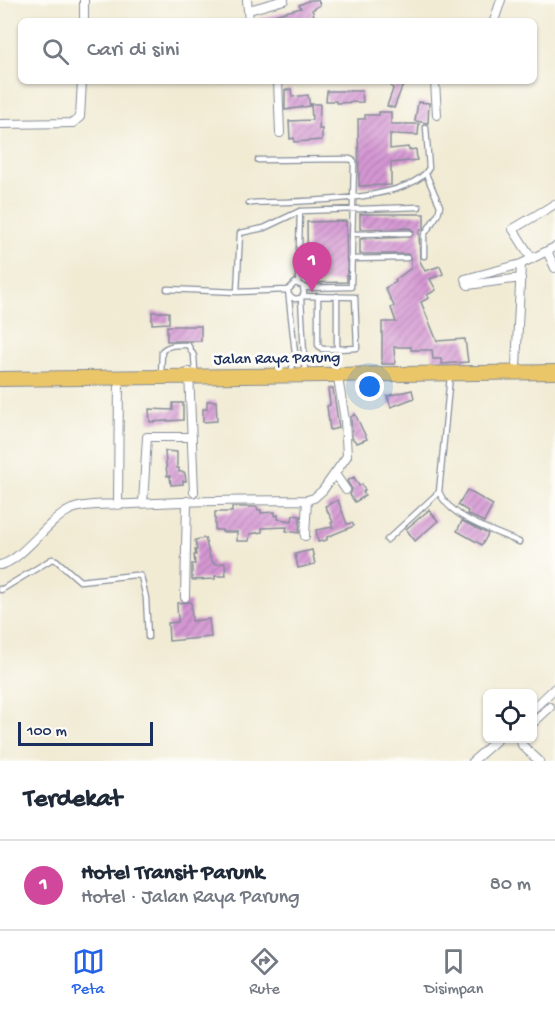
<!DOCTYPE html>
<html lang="id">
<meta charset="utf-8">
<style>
body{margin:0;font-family:"Gochi Hand",sans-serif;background:#f6f6f7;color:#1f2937}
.controls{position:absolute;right:18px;bottom:18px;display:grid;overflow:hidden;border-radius:9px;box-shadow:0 2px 4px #0004}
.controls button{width:54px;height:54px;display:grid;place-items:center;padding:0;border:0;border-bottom:2px solid #e0e1e3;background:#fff;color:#1f2937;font:30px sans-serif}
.scale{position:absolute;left:18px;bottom:15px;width:135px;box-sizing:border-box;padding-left:6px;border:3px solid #1b2f5e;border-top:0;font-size:16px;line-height:21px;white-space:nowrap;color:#1b2f5e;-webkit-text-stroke:4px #fdfcf7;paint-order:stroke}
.you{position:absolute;left:370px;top:387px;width:21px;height:21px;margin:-15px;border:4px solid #fff;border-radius:50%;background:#1a73e8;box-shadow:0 0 0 9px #1a73e833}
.badge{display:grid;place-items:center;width:39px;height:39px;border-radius:50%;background:#2563eb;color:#fff;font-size:20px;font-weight:700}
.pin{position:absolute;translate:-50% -50px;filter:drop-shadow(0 2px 3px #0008)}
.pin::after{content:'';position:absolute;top:32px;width:21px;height:18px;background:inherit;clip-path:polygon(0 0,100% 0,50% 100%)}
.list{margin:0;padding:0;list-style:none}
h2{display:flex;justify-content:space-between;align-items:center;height:78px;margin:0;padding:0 24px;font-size:26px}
h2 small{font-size:20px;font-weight:400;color:#747a83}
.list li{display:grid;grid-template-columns:39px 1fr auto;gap:18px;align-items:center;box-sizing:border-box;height:90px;padding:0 24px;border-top:2px solid #e0e1e3}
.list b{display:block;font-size:22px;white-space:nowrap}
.list p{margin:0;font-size:20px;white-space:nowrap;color:#747a83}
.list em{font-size:20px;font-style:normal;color:#747a83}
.icon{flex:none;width:33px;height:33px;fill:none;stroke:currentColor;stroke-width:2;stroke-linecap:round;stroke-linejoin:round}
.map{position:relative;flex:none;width:555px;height:761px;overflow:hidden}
.search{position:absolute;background:#fff;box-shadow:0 2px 4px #0004;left:18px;right:18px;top:18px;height:66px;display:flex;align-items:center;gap:15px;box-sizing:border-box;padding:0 21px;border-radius:9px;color:#747a83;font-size:22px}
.sheet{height:168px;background:#fff}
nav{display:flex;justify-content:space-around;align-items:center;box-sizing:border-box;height:84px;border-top:2px solid #e0e1e3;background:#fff;font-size:16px;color:#747a83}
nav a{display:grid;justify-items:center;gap:3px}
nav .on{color:#2563eb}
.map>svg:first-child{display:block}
.building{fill:url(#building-hatch)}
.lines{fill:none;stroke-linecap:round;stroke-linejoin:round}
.service-casing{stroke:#868d99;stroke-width:7}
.minor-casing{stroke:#868d99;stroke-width:10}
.trunk-casing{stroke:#868d99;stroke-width:16}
.service{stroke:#fff;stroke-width:4.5}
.minor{stroke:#fff;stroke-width:8}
.trunk{stroke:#eac669;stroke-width:14}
.labels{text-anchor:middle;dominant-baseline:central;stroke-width:6;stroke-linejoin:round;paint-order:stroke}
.street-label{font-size:16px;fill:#1b2f5e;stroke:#fdfcf7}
</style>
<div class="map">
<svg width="555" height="761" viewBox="0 0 555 761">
<defs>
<pattern id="building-hatch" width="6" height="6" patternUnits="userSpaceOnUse" patternTransform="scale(1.5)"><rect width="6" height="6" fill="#d597d3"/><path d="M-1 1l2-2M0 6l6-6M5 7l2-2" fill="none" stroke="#ac7cae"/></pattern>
</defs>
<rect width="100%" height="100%" fill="#fdfcf7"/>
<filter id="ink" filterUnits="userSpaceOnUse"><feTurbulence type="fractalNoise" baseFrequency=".0167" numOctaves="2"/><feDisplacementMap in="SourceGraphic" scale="12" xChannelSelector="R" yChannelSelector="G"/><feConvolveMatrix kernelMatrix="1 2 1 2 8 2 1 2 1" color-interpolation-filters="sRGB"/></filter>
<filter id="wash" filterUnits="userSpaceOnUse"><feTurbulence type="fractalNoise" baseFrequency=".008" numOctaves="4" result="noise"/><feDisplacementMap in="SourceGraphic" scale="24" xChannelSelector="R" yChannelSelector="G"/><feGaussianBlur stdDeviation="1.35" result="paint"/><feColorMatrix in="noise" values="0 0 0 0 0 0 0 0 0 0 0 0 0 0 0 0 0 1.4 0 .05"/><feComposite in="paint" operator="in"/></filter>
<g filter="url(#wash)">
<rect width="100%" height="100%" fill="#f1ebd4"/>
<g id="blocks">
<path class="building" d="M310 0H318L320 5 312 10 314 15 299 21H258V19L301 8 299 5Z
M388 81H414L402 87 394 108 387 106 393 89Z
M291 89 292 97 308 95 310 106 285 110V90Z
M327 91H362L363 102 336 103V101H326Z
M418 102 429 103 428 123 415 121Z
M311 104H320L319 129H322V140L294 142V138L290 139 289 121 312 120Z
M379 112H391V124H419L418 135 390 134V149L408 147 409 150 416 149 417 160 391 163V185L359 186 358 119H365V115H379Z
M360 214H424V227L419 232 420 261 425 271 440 266 443 274 430 279 436 290 427 295 429 298 421 302 437 341 465 339 468 362 442 364 441 359H433L432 350H411V347H394L395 364H382V322H396L391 308 394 306 385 288 396 282 395 280 411 268V257L407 254H360V239L410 237 414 232 410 228 360 229Z
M346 221 347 282 308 283 307 222Z
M152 312H169V323L152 324Z
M167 326H201V341H167Z
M333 388 339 428 330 430 327 406 330 405 328 389Z
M412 390 414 398 391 407 387 396Z
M207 401H216L217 421 203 422V409H207Z
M173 403H183V420L150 422 149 409 173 410Z
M355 414 367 439 357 443 352 438 351 417Z
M165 451 177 452V468H179V472H184L185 474 186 481H183V484L171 485 170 476H167Z
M354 477 359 486 362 484 365 490 363 492 365 496 355 502 350 495 352 489 347 481Z
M467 490 493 505 484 522 467 514 468 511 458 505Z
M338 500 347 524 352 523 354 526 327 537V540L318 542 316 530 333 527 331 523 333 522 325 506Z
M232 507H257L258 510H261V513L275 512V516L278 515V519L292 521 293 515 300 516 299 533 286 531 287 527 262 528V532L250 534 249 541H237V532H222V530H215V512H232Z
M429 510 438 521 415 541 406 529Z
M462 521 488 534 482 545 457 531Z
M205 538 210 558 214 564 225 563 226 576H215V579L192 580V564H195L194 555H196L195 550H197L195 540Z
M312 550 315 564 298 568 295 554Z
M191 602 192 621 209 619 211 637 169 641 168 623 178 622 177 603Z"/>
</g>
</g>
<g filter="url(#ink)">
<use href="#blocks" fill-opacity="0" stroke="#868d99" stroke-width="1.5"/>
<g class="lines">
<defs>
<path id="service" d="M258 160 350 159 354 161 351 287 304 288
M249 203C287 201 409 204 429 168L426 127
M300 211 419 207
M352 234 410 233
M424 256V235L438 214 440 206 426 174
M351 259 407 258
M167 289 237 292 288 290
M237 292 240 233 264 228 300 211 298 283
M290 296 295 299 301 298 304 294 303 286 295 283 288 290 295 353 291 374
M303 296 355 297 357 348 337 349
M318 296V345L322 349H337V296
M301 298 305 373
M161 375 162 351C169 344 178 345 188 345L194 356 195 371
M450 376 439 492C450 518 494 531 519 542
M387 540 439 492
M0 589 1 590 52 559 56 560 80 581 135 575 141 576 146 598 148 637"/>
<path id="minor" d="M247 0 249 21
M249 10 284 0
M84 21V0
M494 21 501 0
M278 81 280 133
M435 81 437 115
M0 124 73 123 80 117 82 81
M547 251 555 268
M532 259 513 229 555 204
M521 278 468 285 465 279 521 264 555 247
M516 367 521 264
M189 372 194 492
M335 474 346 490
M143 503 147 437H192
M118 505 119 378
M305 536 307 500
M0 565C22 561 48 519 72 509 90 503 113 505 132 504 190 501 249 500 307 500L314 498 323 490 347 456 345 420 337 372
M185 597 187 501
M532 710 555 688
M532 724 550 707
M520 738 522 745 539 761
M473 761 499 738"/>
<path id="trunk" d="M0 379 555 372"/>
</defs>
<use href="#service" class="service-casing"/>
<use href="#minor" class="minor-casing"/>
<use href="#trunk" class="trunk-casing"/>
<use href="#service" class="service"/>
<use href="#minor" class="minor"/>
<use href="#trunk" class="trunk"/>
</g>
</g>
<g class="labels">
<g class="street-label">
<text transform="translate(277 360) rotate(-1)">Jalan Raya Parung</text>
</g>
</g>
</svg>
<div class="controls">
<button><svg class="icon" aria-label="locate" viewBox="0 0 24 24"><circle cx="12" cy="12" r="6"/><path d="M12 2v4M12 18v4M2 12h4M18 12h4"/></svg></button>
</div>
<div class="scale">100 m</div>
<div class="you"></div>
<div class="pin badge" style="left:312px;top:292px;background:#d1479c">1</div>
<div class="search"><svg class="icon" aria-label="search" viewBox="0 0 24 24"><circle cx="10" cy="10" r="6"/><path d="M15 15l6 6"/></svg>Cari di sini</div>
</div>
<section class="sheet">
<h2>Terdekat<small></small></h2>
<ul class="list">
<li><span class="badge" style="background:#d1479c">1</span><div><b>Hotel Transit Parunk</b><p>Hotel · Jalan Raya Parung</p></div><em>80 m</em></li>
</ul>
</section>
<nav>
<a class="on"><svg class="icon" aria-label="map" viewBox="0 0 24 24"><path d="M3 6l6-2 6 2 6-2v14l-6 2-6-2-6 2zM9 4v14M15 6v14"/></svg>Peta</a>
<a><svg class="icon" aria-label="directions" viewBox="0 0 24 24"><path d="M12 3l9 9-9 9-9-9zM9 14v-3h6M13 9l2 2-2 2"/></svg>Rute</a>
<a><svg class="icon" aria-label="saved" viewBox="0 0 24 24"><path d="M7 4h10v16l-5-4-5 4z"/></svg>Disimpan</a>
</nav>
